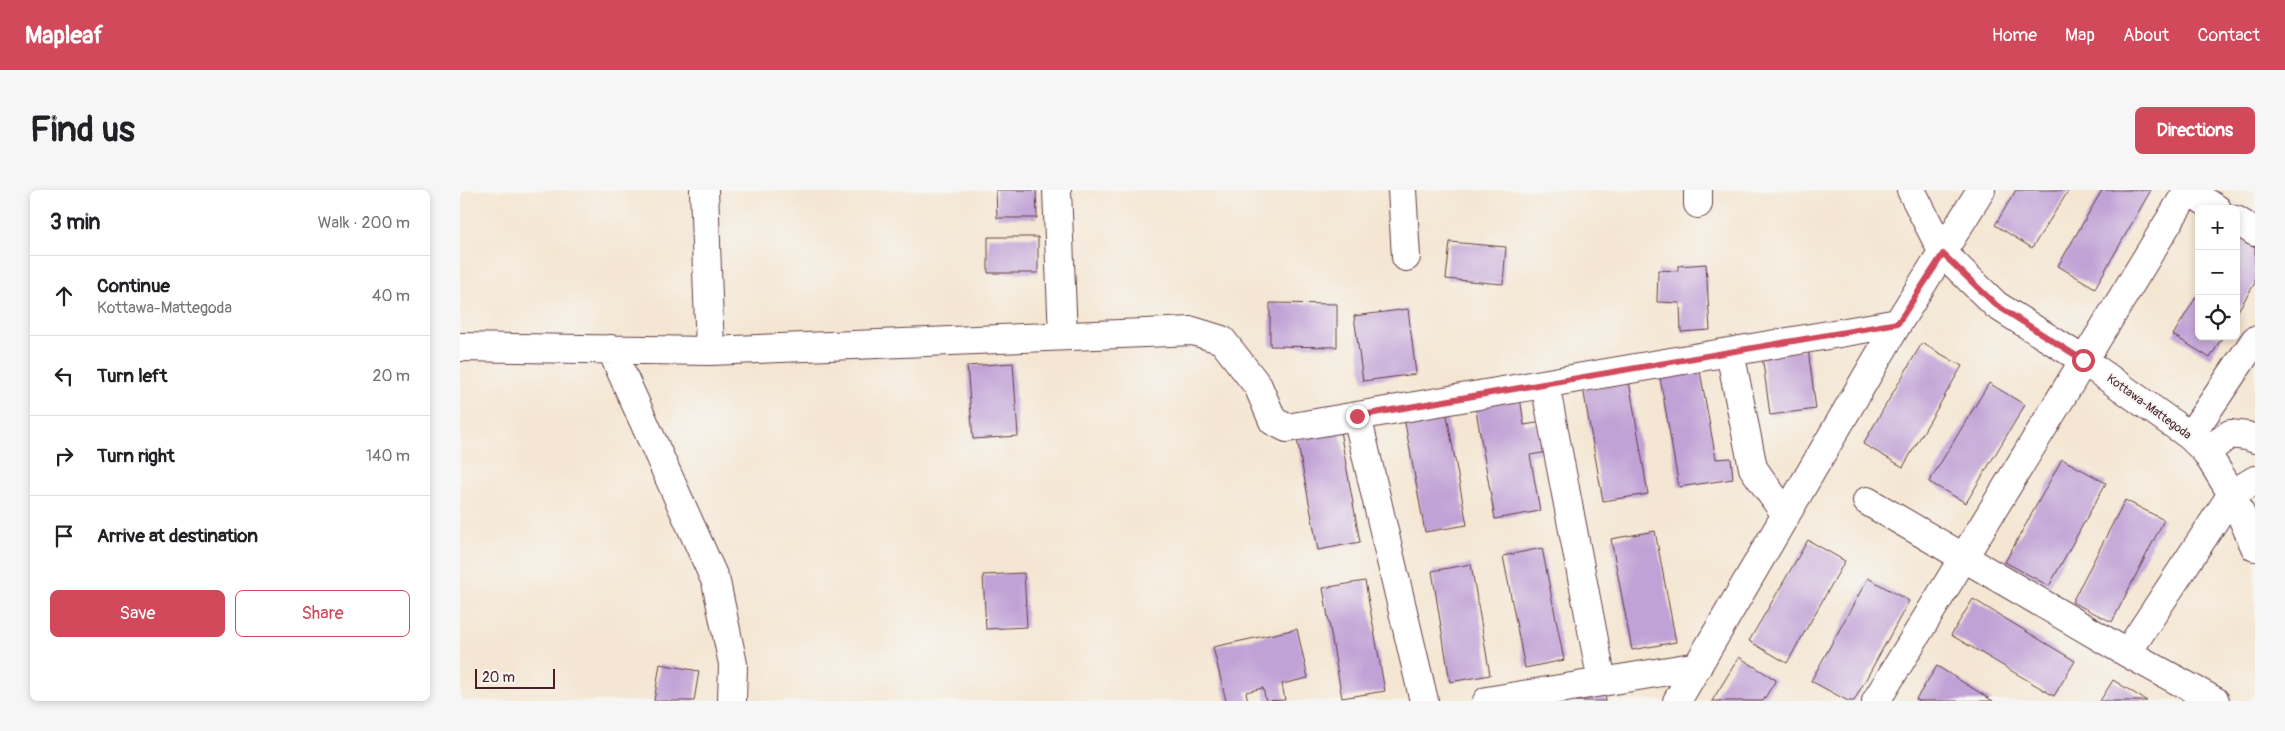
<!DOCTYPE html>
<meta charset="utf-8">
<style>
body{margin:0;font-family:Pangolin,sans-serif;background:#f6f6f6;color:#202124}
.controls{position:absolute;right:15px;top:15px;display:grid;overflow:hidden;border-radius:8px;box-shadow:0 2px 8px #0003}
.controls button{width:45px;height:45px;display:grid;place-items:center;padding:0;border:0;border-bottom:1px solid #e0e0e0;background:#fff;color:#202124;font:25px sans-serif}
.scale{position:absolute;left:15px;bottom:12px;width:80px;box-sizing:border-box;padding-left:5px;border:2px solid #4a1f2b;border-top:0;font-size:14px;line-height:18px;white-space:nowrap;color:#4a1f2b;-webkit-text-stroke:4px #f6f6f2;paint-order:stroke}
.stop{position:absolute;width:15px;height:15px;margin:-11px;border:4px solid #d1495b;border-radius:50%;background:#fff}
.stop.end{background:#d1495b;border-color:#fff;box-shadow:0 1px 5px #0008}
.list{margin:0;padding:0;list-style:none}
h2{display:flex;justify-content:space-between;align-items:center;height:65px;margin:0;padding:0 20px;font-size:21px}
h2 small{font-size:16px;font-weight:400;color:#757577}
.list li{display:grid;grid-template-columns:32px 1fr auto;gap:15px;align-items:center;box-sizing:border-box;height:80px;padding:0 20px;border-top:1px solid #e0e0e0}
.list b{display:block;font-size:19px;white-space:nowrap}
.list p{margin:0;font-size:16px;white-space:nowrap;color:#757577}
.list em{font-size:16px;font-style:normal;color:#757577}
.actions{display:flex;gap:10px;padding:15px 20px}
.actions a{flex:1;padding:11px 0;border:1px solid #d1495b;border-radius:8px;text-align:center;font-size:18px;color:#d1495b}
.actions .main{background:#d1495b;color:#fff}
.icon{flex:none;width:28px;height:28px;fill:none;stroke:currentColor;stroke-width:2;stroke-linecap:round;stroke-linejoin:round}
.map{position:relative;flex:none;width:1795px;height:511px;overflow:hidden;border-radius:8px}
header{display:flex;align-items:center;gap:30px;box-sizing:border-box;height:70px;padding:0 25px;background:#d1495b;color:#fff}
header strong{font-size:24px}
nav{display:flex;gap:28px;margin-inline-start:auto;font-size:18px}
.intro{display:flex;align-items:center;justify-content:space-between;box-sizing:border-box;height:120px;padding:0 30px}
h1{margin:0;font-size:35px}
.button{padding:12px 22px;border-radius:8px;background:#d1495b;color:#fff;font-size:18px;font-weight:700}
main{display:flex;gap:30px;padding:0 30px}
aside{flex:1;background:#fff;border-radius:8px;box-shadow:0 2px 8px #0003}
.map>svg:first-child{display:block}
.building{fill:#c1a2d6}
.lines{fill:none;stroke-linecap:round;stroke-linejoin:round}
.minor-casing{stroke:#643d44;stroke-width:30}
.major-casing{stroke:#643d44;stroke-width:30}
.minor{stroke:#fff;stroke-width:28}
.major{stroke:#fff;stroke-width:28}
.route{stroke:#d1495b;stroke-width:6}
.labels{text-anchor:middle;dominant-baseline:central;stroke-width:4;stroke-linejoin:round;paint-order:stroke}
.street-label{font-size:12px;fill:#4a1f2b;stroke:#f6f6f2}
</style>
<header>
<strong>Mapleaf</strong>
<nav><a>Home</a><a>Map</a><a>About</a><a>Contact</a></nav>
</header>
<div class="intro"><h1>Find us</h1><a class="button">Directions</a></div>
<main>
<aside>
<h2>3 min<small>Walk · 200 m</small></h2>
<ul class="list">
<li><svg class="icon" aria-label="ahead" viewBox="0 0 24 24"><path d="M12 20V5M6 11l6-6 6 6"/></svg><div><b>Continue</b><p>Kottawa-Mattegoda</p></div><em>40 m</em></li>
<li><svg class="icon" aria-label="left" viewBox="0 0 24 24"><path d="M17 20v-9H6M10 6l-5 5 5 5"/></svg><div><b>Turn left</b></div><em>20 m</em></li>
<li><svg class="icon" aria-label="right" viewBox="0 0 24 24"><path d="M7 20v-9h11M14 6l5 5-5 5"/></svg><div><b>Turn right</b></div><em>140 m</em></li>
<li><svg class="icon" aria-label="arrive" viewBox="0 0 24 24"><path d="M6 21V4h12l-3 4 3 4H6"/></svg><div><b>Arrive at destination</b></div></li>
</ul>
<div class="actions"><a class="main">Save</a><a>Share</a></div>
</aside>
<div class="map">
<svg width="1795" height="511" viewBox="0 0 1795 511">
<rect width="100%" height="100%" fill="#f6f6f2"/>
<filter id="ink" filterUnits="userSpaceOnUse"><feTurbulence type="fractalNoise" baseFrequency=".02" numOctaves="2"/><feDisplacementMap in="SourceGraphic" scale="10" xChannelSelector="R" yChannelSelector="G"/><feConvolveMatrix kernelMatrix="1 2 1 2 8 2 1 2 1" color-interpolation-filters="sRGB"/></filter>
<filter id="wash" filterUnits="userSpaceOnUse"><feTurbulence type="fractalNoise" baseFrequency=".0096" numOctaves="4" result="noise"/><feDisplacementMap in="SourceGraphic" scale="20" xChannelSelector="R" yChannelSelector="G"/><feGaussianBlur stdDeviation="1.12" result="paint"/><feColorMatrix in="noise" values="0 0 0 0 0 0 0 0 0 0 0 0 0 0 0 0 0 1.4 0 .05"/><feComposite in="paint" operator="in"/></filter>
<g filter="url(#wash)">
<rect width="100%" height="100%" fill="#f4e6d2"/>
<g id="blocks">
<path class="building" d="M536 0H576L577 28H537Z
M1556 0H1609L1572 58 1535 35Z
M1642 0H1691L1635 98 1598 76Z
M528 47H578V83H528Z
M1776 47 1795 58V93L1776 124Z
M990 52 1046 57 1043 94 986 89Z
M1246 74 1250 140 1221 142 1220 113 1197 112 1198 80 1218 81V76Z
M1739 102V146H1763L1750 168 1713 145Z
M810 113 877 114V157L810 156Z
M948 119 956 184 903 191 894 126Z
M1462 153 1502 176 1443 277 1403 254Z
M1348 159 1356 219 1310 225 1302 165Z
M553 173 558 246 513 249 507 176Z
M1240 181 1256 269 1271 268 1273 289 1219 297 1200 188Z
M1169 191 1188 304 1143 311 1123 198Z
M1529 193 1565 215 1506 313 1469 292Z
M1060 207 1064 235 1083 232 1088 262 1070 265 1080 321 1035 329 1015 215Z
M986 220 1007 335 965 342 944 228Z
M880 241 900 352 858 360 837 249Z
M1602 269 1646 293 1589 396 1545 372Z
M1665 310 1704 330 1652 432 1612 412Z
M1195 341 1216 452 1172 460 1151 349Z
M1348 350 1385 371 1327 473 1289 451Z
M1082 358 1104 470 1065 478 1043 366Z
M1011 374 1030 485 990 492 972 381Z
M564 383 567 437 526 439 523 385Z
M1408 388 1449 411 1394 511H1388L1351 491Z
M905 391 925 501 882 508 863 398Z
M1513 409 1615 471 1594 506 1491 445Z
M837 439 848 488 822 494 825 510 806 511 803 498 786 502 788 511H766L753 457Z
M1279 467 1316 490 1303 511H1252Z
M200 474 239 481 234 511H194Z
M1477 476 1533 511H1459L1456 509Z
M1653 490 1687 511H1640Z
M1145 501 1146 511H1116L1115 506Z"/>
</g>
</g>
<g filter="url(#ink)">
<use href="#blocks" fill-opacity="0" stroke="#643d44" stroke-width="1"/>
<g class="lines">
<defs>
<path id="minor" d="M244 0 250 161
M597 0 603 146
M942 0 946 67
M1238 0V14
M1727 0 1757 19
M1776 30 1795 42
M0 157 250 161 733 141 762 150 798 196 813 231 827 238 1438 133
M151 159 256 392 273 474 272 511
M1270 162 1293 278 1326 325
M1085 194 1142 492
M897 226 964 511
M1730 246 1795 150
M1746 262 1770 244 1787 246 1795 249
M1407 311 1667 463 1755 511
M1667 463 1772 304 1795 290
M1027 511 1238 476
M1217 511 1438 133 1521 0
M1416 511 1728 0"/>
<path id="major" d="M1451 0 1483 63 1536 115 1623 170 1730 246 1746 262 1772 304 1795 357"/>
</defs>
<use href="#minor" class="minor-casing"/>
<use href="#major" class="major-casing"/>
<use href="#minor" class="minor"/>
<use href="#major" class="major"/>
</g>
</g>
<g class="lines" filter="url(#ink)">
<path class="route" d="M897 226 1438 133 1483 64 1536 115 1623 170"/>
</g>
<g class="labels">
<g class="street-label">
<text transform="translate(1689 217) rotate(36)">Kottawa-Mattegoda</text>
</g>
</g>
</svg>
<div class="controls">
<button>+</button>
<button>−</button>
<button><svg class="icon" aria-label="locate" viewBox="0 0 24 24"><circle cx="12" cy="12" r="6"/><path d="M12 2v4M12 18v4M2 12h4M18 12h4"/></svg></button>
</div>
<div class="scale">20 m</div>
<div class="stop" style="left:1623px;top:170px"></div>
<div class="stop end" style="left:897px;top:226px"></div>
</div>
</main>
